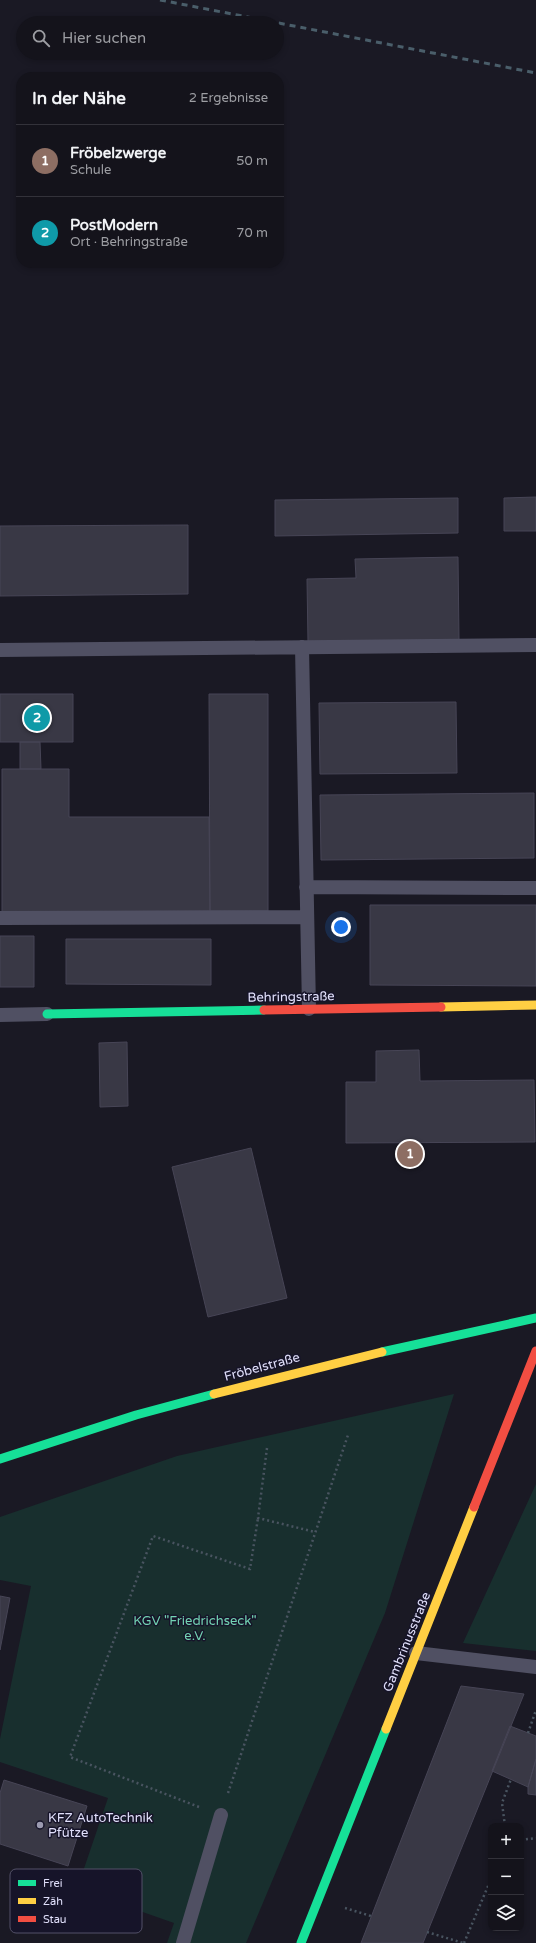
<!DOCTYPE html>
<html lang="de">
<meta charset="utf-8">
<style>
body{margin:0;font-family:"Varela Round",sans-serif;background:#212028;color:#f1f3f6}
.controls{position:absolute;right:12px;bottom:12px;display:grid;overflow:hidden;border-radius:8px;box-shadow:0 2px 6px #0003}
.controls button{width:36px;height:36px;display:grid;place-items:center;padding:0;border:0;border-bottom:1px solid #33323a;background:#14131b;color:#f1f3f6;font:20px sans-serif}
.you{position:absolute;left:341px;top:927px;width:14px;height:14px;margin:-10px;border:3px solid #fff;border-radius:50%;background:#1a73e8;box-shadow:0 0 0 6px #1a73e833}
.badge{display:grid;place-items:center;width:26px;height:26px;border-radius:50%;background:#d93025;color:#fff;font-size:13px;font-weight:700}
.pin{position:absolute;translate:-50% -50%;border:2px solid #fff;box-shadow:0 1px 4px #0006}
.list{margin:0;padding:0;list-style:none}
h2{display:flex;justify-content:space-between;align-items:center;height:52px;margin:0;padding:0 16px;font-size:17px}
h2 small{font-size:13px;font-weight:400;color:#9d9ea3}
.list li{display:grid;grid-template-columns:26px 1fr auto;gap:12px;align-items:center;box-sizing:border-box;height:72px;padding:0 16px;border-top:1px solid #33323a}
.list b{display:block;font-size:15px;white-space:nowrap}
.list p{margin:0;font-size:13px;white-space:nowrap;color:#9d9ea3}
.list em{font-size:13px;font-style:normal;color:#9d9ea3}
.icon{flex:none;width:22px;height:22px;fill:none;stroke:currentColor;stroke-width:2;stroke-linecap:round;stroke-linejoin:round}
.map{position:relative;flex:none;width:536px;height:1943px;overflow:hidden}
.search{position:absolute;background:#14131b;box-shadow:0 2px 6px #0003;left:16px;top:16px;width:268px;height:44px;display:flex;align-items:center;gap:10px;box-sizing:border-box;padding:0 14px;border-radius:22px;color:#9d9ea3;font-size:15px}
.panel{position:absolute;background:#14131b;box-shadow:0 2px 6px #0003;left:16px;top:72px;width:268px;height:196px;border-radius:16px}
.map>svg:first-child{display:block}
.green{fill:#182f2e}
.building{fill:#393845;stroke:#474556}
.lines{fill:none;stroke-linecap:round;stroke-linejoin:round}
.path{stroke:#495460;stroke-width:2.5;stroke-dasharray:2 3;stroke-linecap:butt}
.lane{stroke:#505063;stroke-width:14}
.fast{stroke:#16e098;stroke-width:9}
.slow{stroke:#ffcf43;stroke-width:9}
.jam{stroke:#f24e42;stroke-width:9}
.rail{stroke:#4a5e6a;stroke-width:3;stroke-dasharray:6 5;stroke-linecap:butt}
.poi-dot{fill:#9b9ab0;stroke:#161429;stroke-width:1.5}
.labels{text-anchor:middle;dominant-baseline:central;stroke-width:3;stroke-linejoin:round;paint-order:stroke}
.street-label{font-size:13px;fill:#e1e0fb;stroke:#161429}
.park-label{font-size:13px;fill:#73d4b4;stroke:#161429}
.poi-label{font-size:13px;fill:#e1e0fb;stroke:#161429;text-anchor:start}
.key{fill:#161429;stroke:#535168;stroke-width:1}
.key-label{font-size:11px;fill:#e1e0fb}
</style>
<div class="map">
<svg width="536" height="1943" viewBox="0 0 536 1943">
<rect width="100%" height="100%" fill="#1a1924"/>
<path class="green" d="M454 1394 385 1613 246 1943H167L174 1923 77 1889 108 1798 0 1762V1739L31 1586 0 1580V1517L177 1456Z
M536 1484V1651L463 1643Z"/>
<path class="building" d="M536 497V531H504V498Z
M458 498V533L275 536V500Z
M188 525V594L0 596V526Z
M458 557 459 640 308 643 307 579 356 578 355 559Z
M0 694H73V742H0Z
M209 694H268V911H210Z
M456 702 457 773 320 774 319 703Z
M20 742H40L41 769H20Z
M2 769H69V817H209L210 911 2 912Z
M534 793V858L321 860 320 795Z
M370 905H536V986L370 985Z
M0 936H34V987H0Z
M66 939H211V985L66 984Z
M127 1042 128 1106 100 1107 99 1043Z
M419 1050 420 1081 534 1080 535 1142 346 1143V1082H376V1051Z
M251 1148 287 1298 208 1317 172 1167Z
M0 1596 10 1598 0 1650Z
M461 1686 524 1694 423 1943H361Z
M510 1726 536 1736V1759L528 1787 492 1771Z
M536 1759V1795L528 1794V1787Z
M4 1780 87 1806 68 1866 0 1844V1793Z"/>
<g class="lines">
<path class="path" d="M267 1448 258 1518 315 1532
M528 1733 536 1710
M228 1793 348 1435
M199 1807 70 1757 153 1536 250 1569 258 1518
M505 1826 502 1803 511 1779
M521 1840 536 1838
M345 1908 371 1916
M427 1932 463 1943
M464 1943 491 1879"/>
<path class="lane" d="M302 647 309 1009
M0 650 536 645
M306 887 536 888
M0 918 307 917
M0 1015 47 1014
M416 1653 536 1667
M183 1943 221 1815"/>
<path class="fast" d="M47 1014 264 1010
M382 1352 536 1318
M0 1459 136 1415 214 1394
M301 1943 386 1729"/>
<path class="slow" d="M441 1007 536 1005
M214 1394 382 1352
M386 1729 474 1507"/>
<path class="jam" d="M264 1010 441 1007
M474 1507 536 1351"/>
<path class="rail" d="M160 0 536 73"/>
</g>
<circle class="poi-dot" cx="40" cy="1825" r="4"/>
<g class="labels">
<g class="street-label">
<text transform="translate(291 997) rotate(-1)">Behringstraße</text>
<text transform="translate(262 1367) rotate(-15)">Fröbelstraße</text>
<text transform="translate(407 1642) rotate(-68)">Gambrinusstraße</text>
</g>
<g class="park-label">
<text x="195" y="1621">KGV "Friedrichseck"<tspan x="195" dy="15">e.V.</tspan></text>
</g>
<g class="poi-label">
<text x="48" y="1818">KFZ AutoTechnik<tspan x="48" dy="15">Pfütze</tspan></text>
</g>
</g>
<rect x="10" y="1869" width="132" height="64" rx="6" class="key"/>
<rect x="18" y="1880" width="18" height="6" fill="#16e098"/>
<rect x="18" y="1898" width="18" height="6" fill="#ffcf43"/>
<rect x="18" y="1916" width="18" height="6" fill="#f24e42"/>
<g class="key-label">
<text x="43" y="1887">Frei</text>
<text x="43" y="1905">Zäh</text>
<text x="43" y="1923">Stau</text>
</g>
</svg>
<div class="controls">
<button>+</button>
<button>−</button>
<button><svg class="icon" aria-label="layers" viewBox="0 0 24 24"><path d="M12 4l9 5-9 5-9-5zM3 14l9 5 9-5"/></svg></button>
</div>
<div class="you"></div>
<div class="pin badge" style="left:410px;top:1154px;background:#8d6e63">1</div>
<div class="pin badge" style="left:37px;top:718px;background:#0f9aa8">2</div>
<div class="search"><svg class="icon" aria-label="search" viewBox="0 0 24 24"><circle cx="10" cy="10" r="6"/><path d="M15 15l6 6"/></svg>Hier suchen</div>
<section class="panel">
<h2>In der Nähe<small>2 Ergebnisse</small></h2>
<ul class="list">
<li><span class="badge" style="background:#8d6e63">1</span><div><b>Fröbelzwerge</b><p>Schule</p></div><em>50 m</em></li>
<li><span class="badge" style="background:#0f9aa8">2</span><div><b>PostModern</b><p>Ort · Behringstraße</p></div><em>70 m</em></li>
</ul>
</section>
</div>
